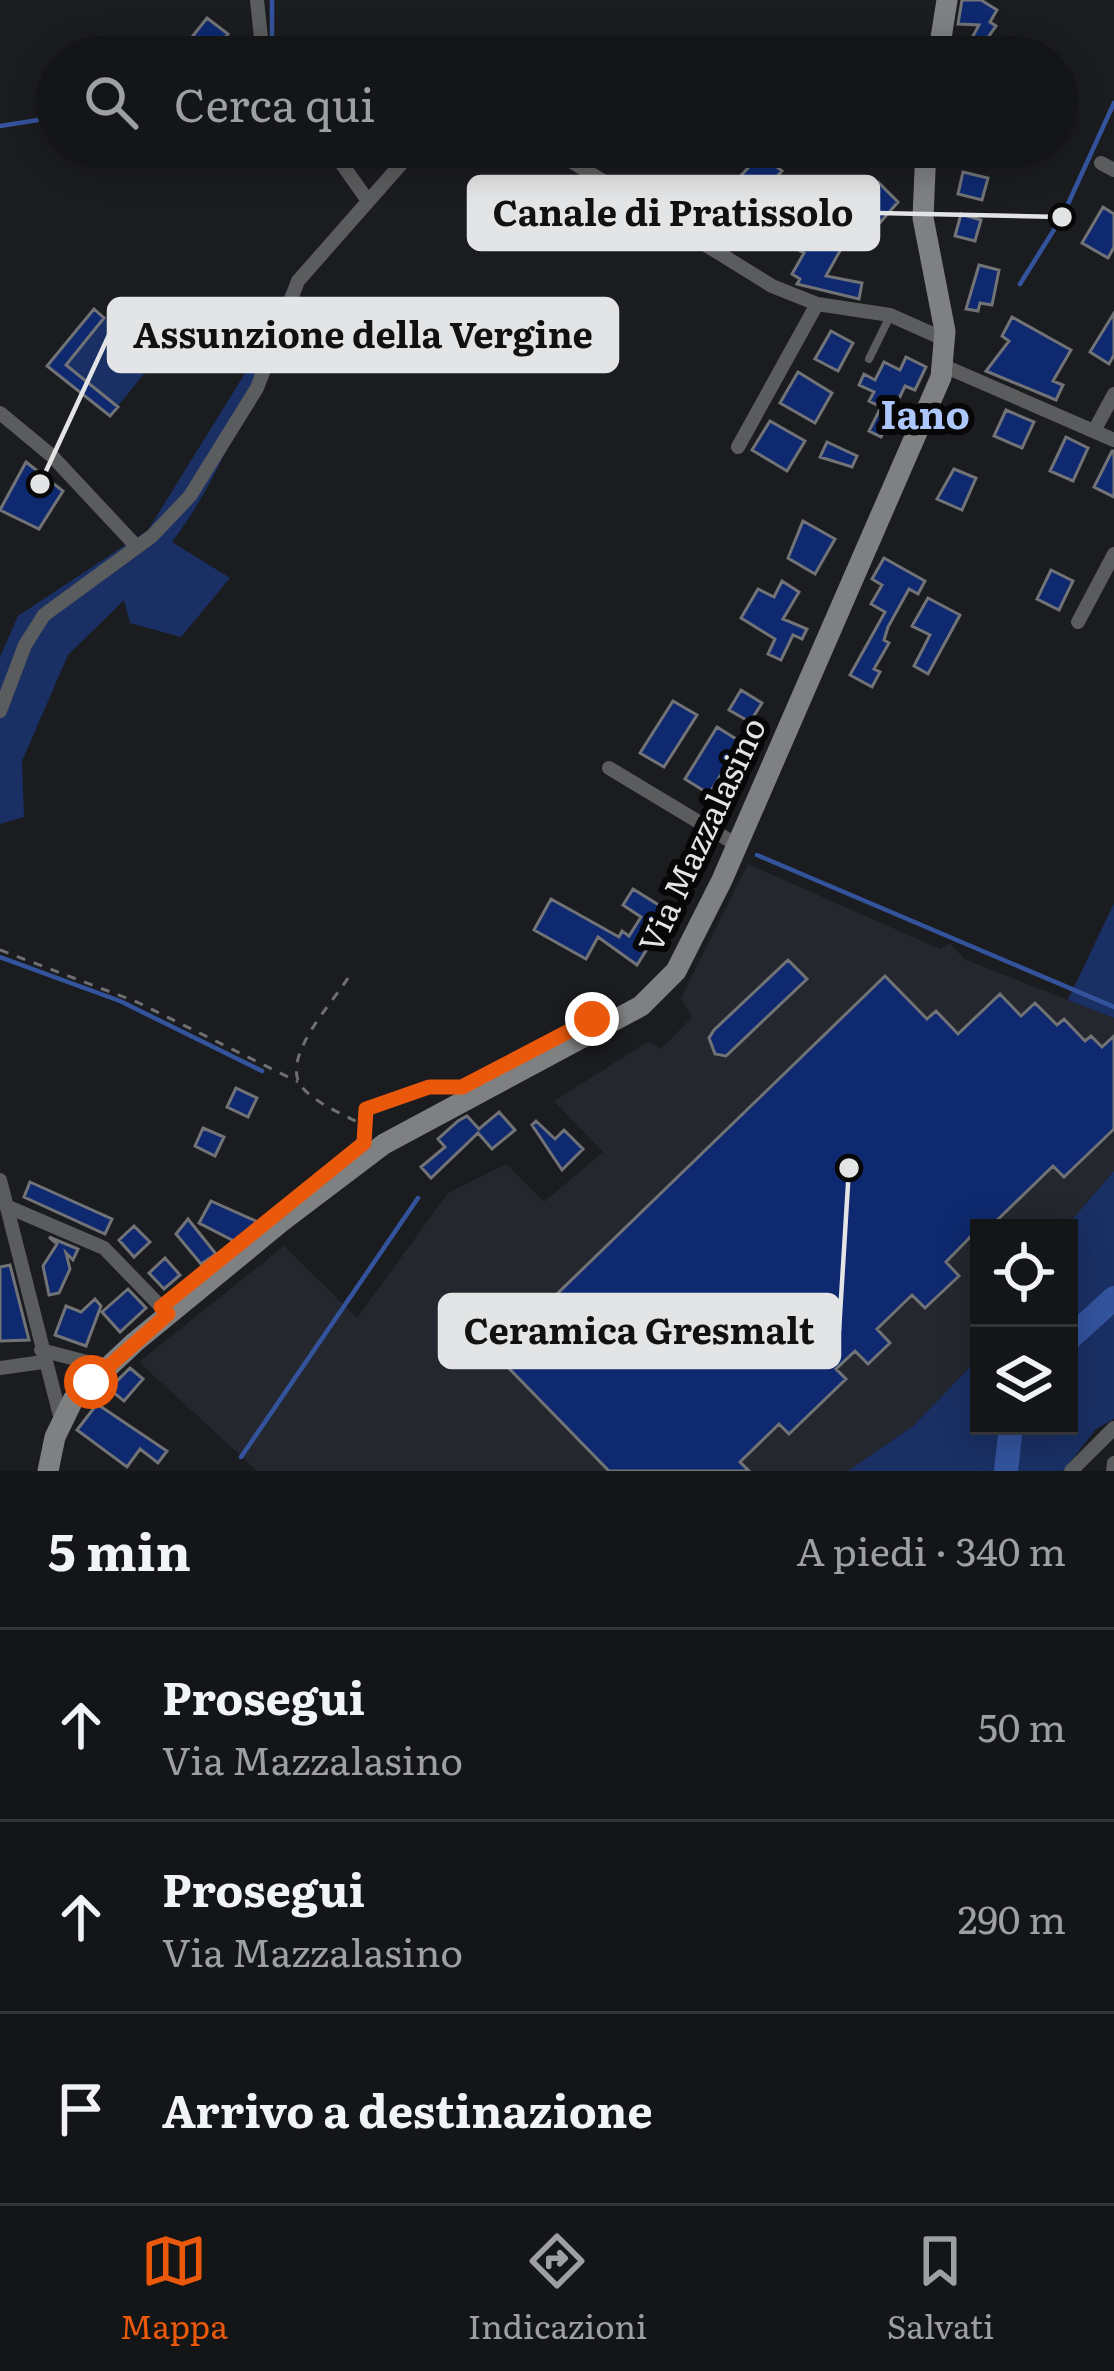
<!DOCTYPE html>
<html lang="it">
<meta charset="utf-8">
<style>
body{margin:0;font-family:Literata,serif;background:#212224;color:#f1f3f6}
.controls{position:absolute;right:36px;bottom:36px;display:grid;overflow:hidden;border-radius:0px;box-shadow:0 6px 30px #0003}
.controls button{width:108px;height:108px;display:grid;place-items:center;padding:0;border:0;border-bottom:3px solid #333436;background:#141517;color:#f1f3f6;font:60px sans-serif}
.stop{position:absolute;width:36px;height:36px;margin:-27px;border:9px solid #ea580c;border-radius:50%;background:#fff}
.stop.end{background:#ea580c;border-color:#fff;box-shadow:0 3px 12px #0008}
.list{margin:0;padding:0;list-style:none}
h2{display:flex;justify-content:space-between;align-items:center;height:156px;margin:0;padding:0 48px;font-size:51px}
h2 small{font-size:39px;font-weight:400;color:#9d9fa1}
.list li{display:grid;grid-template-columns:78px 1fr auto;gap:36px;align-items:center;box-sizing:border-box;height:192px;padding:0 48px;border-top:3px solid #333436}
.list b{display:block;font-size:45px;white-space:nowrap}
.list p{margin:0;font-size:39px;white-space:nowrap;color:#9d9fa1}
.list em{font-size:39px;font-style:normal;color:#9d9fa1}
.icon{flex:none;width:66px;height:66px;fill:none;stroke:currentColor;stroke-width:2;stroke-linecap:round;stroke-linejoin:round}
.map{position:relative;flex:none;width:1114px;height:1471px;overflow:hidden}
.search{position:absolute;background:#141517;box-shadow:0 6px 30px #0003;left:36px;right:36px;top:36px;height:132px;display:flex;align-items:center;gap:30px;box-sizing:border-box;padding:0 42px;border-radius:66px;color:#9d9fa1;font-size:45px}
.sheet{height:732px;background:#141517}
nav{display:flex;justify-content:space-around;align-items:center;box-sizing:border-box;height:168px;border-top:3px solid #333436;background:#141517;font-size:33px;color:#9d9fa1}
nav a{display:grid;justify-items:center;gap:6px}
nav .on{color:#ea580c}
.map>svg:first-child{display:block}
.built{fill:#24272e}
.green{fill:#1a3064}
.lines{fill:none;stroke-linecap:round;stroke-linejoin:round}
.stream{stroke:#33539d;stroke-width:4.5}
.river{stroke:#33539d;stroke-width:24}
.building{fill:#0e296f;stroke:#727376;stroke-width:3}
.path{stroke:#6e6f71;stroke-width:3;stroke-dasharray:9 9;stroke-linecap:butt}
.service{stroke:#5b5c5d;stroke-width:8}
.minor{stroke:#5b5c5d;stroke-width:14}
.secondary{stroke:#7f8082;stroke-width:21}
.route{stroke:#ea580c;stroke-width:15}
.labels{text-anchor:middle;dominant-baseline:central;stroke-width:12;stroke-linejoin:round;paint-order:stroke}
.street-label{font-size:33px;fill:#e3e4e5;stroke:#070708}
.quarter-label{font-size:39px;font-weight:bold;fill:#adc7fc;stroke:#070708}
.leader{fill:none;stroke:#e3e4e5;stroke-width:4.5}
.callout-dot{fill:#e3e4e5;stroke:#070708;stroke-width:4.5}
.callout{fill:#e3e4e5;stroke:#e3e4e5;stroke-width:4.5}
.callout-label{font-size:36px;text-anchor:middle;font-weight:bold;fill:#111}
</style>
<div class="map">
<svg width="1114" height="1471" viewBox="0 0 1114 1471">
<rect width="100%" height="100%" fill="#1b1c1f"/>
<path class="built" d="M748 864 940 949 950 943 964 959 1114 1018V1171L1065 1228H979V1358L913 1426 848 1471H257L139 1362 284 1246 357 1318 448 1193 506 1164 544 1202 603 1152 554 1101 649 1041 661 1049 692 1017 681 998Z"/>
<path class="green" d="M289 286C259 374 228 468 172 542L230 578 181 637 130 623 124 600 68 655 22 761 24 817 0 824V657L18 616 148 530 244 375Z
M94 309 156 359 110 416 47 366Z
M1114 903V1018L1068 1000Z
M1114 1171V1419L1096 1429 1063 1471H848L913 1426 979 1358V1426H1069V1228H1065Z"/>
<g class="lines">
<path class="stream" d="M272 0V57
M0 126 57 117
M143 147 189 166 218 147
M1020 284 1062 217 1114 103
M757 855 1114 1007
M0 957 120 1001 262 1071
M241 1457 418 1198"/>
<path class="river" d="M1069 1339 1114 1298
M1006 1471 1011 1426"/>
</g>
<path class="building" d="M962 0H981L997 10 990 22 996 26 977 53 967 47 979 25 958 24Z
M207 18 228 34 212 53 192 37Z
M761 154 782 171 731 227 721 223 708 211Z
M963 172 988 178 982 200 958 194Z
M879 183 898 202 877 226 869 221Z
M1103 207 1114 214V247L1108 258 1082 243Z
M961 214 981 220 975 241 955 236Z
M813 221 846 240 826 276 862 283 859 299 797 284 800 279 792 274 804 253 792 246Z
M979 265 999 270 992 305 980 303 978 311 966 309Z
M94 309 104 318 66 365 118 407 110 416 47 366Z
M1114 313V355L1109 364 1090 352Z
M1012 317 1071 350 1053 381 1063 385 1056 400 986 371 1009 341 1002 336Z
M831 331 853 343 838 371 815 359Z
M906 357 926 367 915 390 905 386 881 437 869 431 881 407 869 401 874 392 859 385 864 374 875 380 884 362 900 370Z
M798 372 832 393 815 423 780 403Z
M1006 410 1034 422 1022 448 994 436Z
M770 421 805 441 787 471 752 450Z
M1066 437 1088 448 1073 481 1050 471Z
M827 442 857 456 852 467 820 457Z
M1112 451H1114V497L1094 487Z
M26 462 63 491 39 529 0 510Z
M954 469 976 478 962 510 937 499Z
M803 521 835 539 815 574 788 558Z
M884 558 925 581 918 594 909 589 888 627 884 640 889 643 874 669 880 672 872 687 850 675 885 612 871 604 882 585 872 579Z
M1051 570 1073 581 1059 610 1037 599Z
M782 581 799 592 783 619 807 629 802 639 793 635 781 660 768 654 775 639 741 618 758 589 774 597Z
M928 598 960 615 928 674 914 666 930 635 912 626Z
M741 690 762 703 750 722 729 710Z
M673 701 697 715 664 767 640 753Z
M717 727 741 742 709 794 685 779Z
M633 889 670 912 637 965 598 937 586 959 534 930 551 899 619 937 622 931 629 936 641 917 623 905Z
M788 960 807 979 726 1056 715 1054 709 1038 714 1030Z
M885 976 927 1019 936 1011 958 1034 1000 994 1021 1016 1035 1003 1057 1025 1064 1019 1085 1041 1091 1036 1102 1047 1114 1036V1129L1064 1177 1053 1166 989 1228H979L946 1262 959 1276 925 1308 912 1295 877 1329 890 1343 868 1364 855 1351 836 1369 846 1379 789 1434 779 1424 740 1462 749 1471H609L495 1354Z
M236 1088 257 1098 248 1117 227 1107Z
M499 1112 515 1130 492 1149 478 1133 431 1178 421 1167 445 1147 438 1139 458 1121 467 1116 479 1129Z
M536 1121 555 1139 564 1130 583 1149 562 1170 532 1125Z
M203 1128 224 1137 215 1156 195 1146Z
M30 1182 112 1219 105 1234 24 1197Z
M211 1201 258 1222 234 1241 199 1223Z
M188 1219 216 1254 201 1264 176 1234Z
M134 1226 150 1242 134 1257 119 1240Z
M49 1237 78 1249 73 1260 66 1253 70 1269 59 1293 49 1295 43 1266 57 1244Z
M165 1258 180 1275 164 1289 149 1273Z
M10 1265 29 1340 0 1341V1267Z
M128 1289 146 1308 120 1332 102 1312Z
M95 1299 101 1306 86 1346 55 1335 66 1306 81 1312Z
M130 1368 143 1379 124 1401 109 1389Z
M97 1404 167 1451 158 1463 140 1449 127 1467 77 1430Z"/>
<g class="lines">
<path class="path" d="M0 950 137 1002 298 1082
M348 978C333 1002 279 1059 302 1087 318 1107 354 1117 375 1133
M367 1138 366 1109 429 1087 454 1088"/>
<path class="service" d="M869 359 890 316"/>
<path class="minor" d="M257 0 263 57
M330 147 368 201
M548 147 772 286 817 304 890 315 946 340
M1101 163 1114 170
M944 366 1114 440
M0 413 52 456 137 547
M1094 431 1114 394
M738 447 817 304
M1078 622 1114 554
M0 711 25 645 44 615 152 536 190 496 257 388 298 281 416 147
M609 768 737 845
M0 1180 61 1420
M6 1206 104 1248 168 1314
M41 1350 106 1367
M0 1368 43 1362
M1071 1471 1114 1428
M1113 1471 1114 1463"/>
<path class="secondary" d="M938 57 947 0
M48 1471 55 1437 73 1400 135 1342 281 1222 384 1144 641 1006 676 971 722 880 941 377 945 331 923 218 926 147"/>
</g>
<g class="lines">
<path class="route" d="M91 1382 168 1314 161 1307 364 1143 366 1109 429 1087H462L592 1019"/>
</g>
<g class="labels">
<g class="street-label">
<text transform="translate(700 834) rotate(-65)">Via Mazzalasino</text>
</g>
<g class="quarter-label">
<text x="925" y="412">Iano</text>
</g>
</g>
<path class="leader" d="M1062 217L878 213M40 484L109 335M849 1168L839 1331"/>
<g class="callout-dot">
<circle cx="1062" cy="217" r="12"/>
<circle cx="40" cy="484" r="12"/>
<circle cx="849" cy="1168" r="12"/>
</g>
<g class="callout">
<rect x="469" y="177" width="409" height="72" rx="12"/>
<rect x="109" y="299" width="508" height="72" rx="12"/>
<rect x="440" y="1295" width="399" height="72" rx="12"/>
</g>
<g class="callout-label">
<text x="673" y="226">Canale di Pratissolo</text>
<text x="363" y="348">Assunzione della Vergine</text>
<text x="639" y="1344">Ceramica Gresmalt</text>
</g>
</svg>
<div class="controls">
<button><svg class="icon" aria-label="locate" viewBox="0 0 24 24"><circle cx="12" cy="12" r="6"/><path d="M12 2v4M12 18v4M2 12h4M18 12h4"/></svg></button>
<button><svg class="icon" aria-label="layers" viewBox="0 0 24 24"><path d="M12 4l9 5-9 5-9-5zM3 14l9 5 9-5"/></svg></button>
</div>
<div class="stop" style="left:91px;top:1382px"></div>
<div class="stop end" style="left:592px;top:1019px"></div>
<div class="search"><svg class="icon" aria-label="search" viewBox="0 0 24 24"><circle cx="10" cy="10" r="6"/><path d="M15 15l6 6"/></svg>Cerca qui</div>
</div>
<section class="sheet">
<h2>5 min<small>A piedi · 340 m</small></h2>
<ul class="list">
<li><svg class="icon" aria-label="ahead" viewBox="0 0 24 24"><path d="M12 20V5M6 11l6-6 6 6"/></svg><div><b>Prosegui</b><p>Via Mazzalasino</p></div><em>50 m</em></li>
<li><svg class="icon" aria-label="ahead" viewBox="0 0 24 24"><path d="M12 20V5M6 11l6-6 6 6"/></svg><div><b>Prosegui</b><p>Via Mazzalasino</p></div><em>290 m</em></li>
<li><svg class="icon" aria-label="arrive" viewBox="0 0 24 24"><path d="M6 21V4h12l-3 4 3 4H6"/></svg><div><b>Arrivo a destinazione</b></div></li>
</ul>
</section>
<nav>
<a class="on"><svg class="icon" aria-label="map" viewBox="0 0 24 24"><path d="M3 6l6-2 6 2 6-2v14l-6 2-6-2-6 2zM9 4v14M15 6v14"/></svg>Mappa</a>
<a><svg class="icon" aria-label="directions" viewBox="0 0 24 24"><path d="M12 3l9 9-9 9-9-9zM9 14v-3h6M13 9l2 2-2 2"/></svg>Indicazioni</a>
<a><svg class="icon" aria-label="saved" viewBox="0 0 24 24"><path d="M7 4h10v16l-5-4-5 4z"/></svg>Salvati</a>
</nav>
